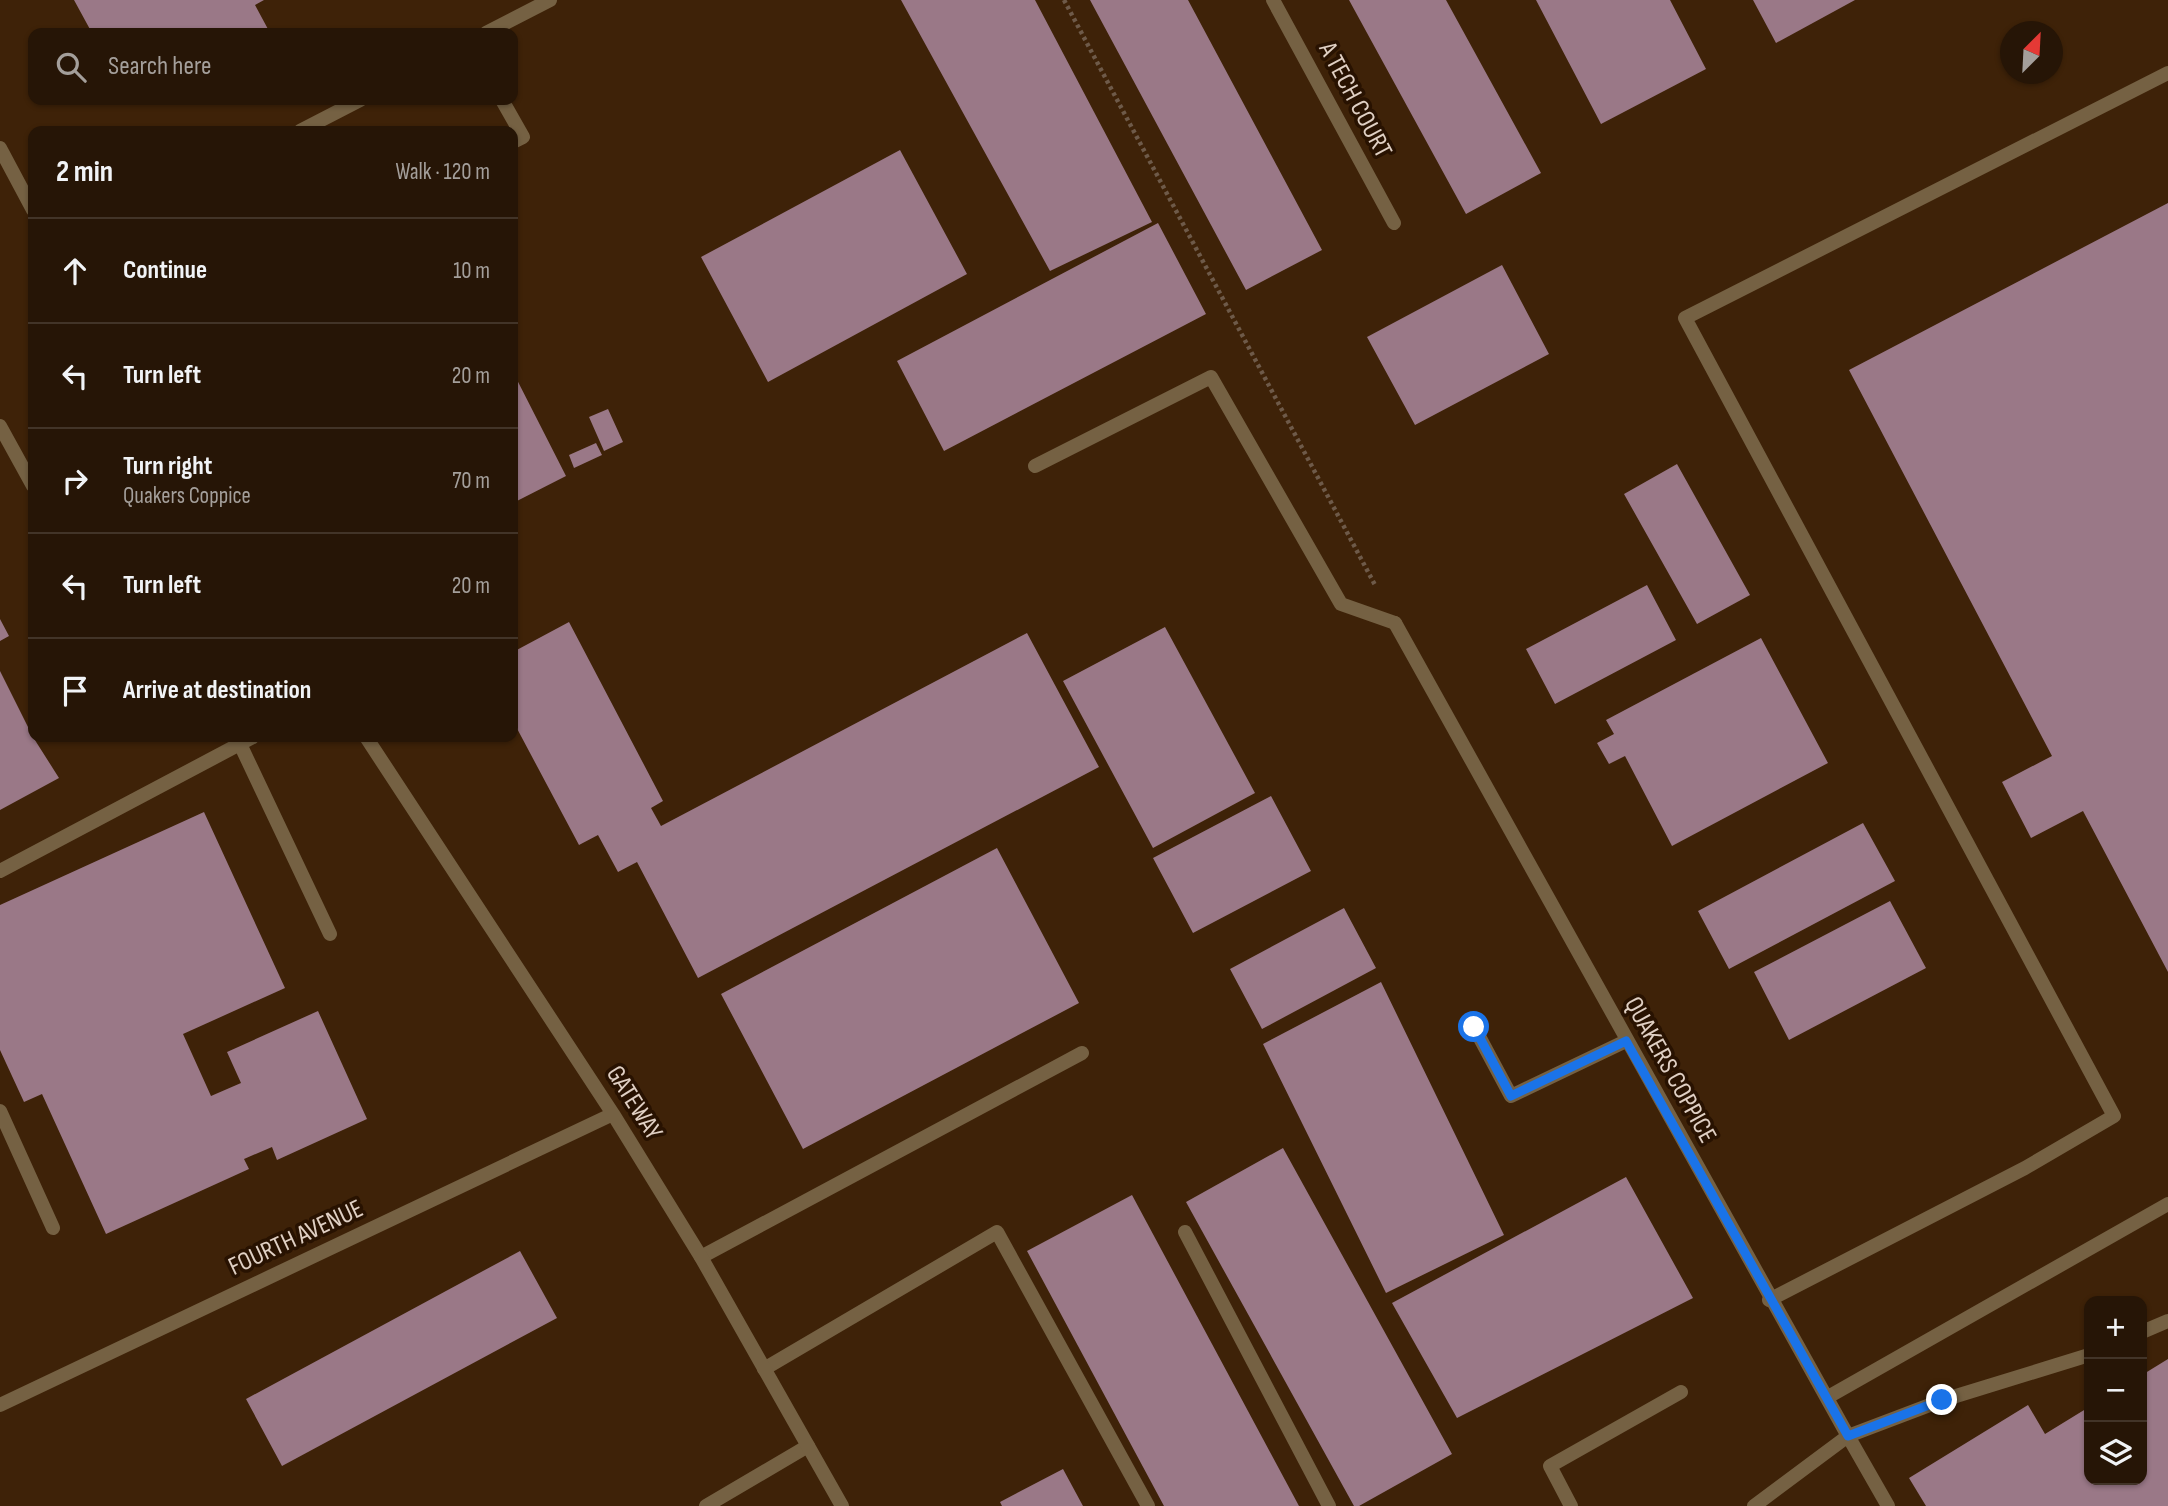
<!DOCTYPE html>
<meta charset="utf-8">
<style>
body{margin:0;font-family:"Sofia Sans Condensed",sans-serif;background:#322214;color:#f1f3f6}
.controls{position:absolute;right:21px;bottom:21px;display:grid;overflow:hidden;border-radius:14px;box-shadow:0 2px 5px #0004}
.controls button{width:63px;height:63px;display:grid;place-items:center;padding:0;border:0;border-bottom:2px solid #423428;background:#261506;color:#f1f3f6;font:35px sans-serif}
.compass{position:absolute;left:2000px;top:21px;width:63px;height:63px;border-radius:50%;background:#261506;box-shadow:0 2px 5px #0004;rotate:24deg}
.stop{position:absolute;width:21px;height:21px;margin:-16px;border:5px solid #1a73e8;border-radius:50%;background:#fff}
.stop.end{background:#1a73e8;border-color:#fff;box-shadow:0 2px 7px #0008}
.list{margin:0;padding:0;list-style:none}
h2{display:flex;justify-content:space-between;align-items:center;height:91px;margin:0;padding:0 28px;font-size:30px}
h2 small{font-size:23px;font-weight:400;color:#a49f9b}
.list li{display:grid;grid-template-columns:46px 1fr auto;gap:21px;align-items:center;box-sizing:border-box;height:105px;padding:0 28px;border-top:2px solid #423428}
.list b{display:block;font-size:26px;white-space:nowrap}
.list p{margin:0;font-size:23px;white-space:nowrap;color:#a49f9b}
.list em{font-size:23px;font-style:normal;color:#a49f9b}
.icon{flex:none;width:38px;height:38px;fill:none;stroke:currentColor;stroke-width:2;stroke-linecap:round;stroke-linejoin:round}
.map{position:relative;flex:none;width:2168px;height:1506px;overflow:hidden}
.search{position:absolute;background:#261506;box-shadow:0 2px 5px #0004;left:28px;top:28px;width:490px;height:77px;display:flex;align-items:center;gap:18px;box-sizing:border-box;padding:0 24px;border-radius:14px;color:#a49f9b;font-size:26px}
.panel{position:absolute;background:#261506;box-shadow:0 2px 5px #0004;left:28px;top:126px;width:490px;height:616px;border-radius:14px}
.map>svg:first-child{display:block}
.built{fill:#3e2208;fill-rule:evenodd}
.building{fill:#9a7887}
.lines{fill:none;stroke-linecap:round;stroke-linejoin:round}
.path{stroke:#6e5a49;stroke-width:4.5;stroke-dasharray:3.5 3.5;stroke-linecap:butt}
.lane{stroke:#756143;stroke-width:14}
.street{stroke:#756143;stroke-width:14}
.route{stroke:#1a73e8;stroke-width:9}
.labels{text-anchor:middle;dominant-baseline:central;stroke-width:7;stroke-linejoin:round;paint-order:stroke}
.street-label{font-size:26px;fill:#e0d0c4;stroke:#281201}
</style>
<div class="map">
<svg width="2168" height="1506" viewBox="0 0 2168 1506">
<rect width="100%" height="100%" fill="#321c08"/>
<path class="built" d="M0 0H2168V1506H0ZM2010 32H2052V74H2010ZM33 33H513V100H33ZM33 131H513V737H33ZM2089 1301H2142V1480H2089Z"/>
<path class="building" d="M74 0H264L255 5 269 31 264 33H92Z
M901 0H1035L1152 222 1050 271Z
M1090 0H1188L1322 250 1246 290Z
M1349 0H1446L1541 173 1466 214Z
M1536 0H1670L1706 69 1601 124Z
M1753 0H1855L1776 43Z
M900 150 967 274 768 382 701 257Z
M2168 203V972L2083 811 2031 838 2002 782 2052 756 1849 370Z
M1158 223 1206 314 944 451 897 361Z
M1502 265 1549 354 1415 425 1367 337Z
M513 372 566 476 513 503Z
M608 409 623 442 604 451 589 417Z
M596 443 602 455 574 468 569 455Z
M1677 464 1750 595 1697 624 1624 494Z
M1647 585 1676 640 1555 704 1526 649Z
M0 619 9 636 0 641Z
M569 622 663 801 651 808 661 826 1027 633 1099 767 698 978 637 862 618 872 598 835 579 845 513 721V652Z
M1165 627 1255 793 1153 848 1063 681Z
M1761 638 1828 763 1672 846 1625 756 1609 764 1597 743 1614 734 1606 720Z
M0 671 33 737 59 778 0 810Z
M1271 796 1311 871 1193 933 1153 858Z
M204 812 285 988 183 1034 211 1096 241 1083 227 1052 318 1011 367 1119 277 1160 272 1147 244 1159 249 1169 106 1234 42 1094 24 1102 0 1050V905Z
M1863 823 1895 881 1729 969 1698 911Z
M997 848 1079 1003 803 1149 721 994Z
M1890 901 1926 968 1789 1040 1754 972Z
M1344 908 1376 968 1262 1029 1230 969Z
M1381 982 1504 1235 1386 1293 1263 1044Z
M1283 1148 1452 1454 1359 1506H1354L1186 1202Z
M1626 1177 1693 1298 1457 1418 1392 1303Z
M1132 1195 1299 1506H1164L1027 1251Z
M520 1251 557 1318 282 1466 246 1399Z
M2168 1359V1506H1926L1909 1478 2028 1405 2045 1434 2089 1407V1480H2142V1375Z
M1063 1469 1083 1506H1002L1000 1502Z"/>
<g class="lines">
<path class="path" d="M1064 0 1375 585"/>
<path class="lane" d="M502 100 523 137 513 142
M0 426 33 486
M1035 466 1211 377 1341 604 1395 623
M240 744 330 934
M0 871 253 737
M1474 1027 1511 1096 1626 1041
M0 1111 53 1228
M1185 1232 1329 1506
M701 1257 1082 1053
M1769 1300 2025 1168 2114 1116 1685 318 2168 73
M2142 1332 2168 1321
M764 1369 997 1232 1148 1506
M1828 1397 2168 1204
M706 1506 808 1446
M1571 1506 1550 1466 1681 1392
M1888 1506 1848 1436 1943 1400 2089 1355"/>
<path class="street" d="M1273 0 1394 223
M486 33 550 0
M300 131 360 100
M0 148 33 210
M1395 623 1848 1436 1754 1506
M366 737 613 1114 701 1257 842 1506
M0 1405 613 1114"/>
</g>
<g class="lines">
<path class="route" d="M1474 1027 1511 1096 1626 1041 1848 1436 1942 1400"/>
</g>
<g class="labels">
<g class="street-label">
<text transform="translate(1355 100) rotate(62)">A TECH COURT</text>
<text transform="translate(1670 1070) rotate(61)">QUAKERS COPPICE</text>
<text transform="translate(634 1103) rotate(58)">GATEWAY</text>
<text transform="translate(296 1238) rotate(-25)">FOURTH AVENUE</text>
</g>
</g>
</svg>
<div class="controls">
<button>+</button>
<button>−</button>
<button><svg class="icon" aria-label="layers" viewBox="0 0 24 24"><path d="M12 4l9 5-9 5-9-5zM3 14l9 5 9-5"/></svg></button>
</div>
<svg class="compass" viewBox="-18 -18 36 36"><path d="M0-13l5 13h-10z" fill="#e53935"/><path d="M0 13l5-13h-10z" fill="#a49f9b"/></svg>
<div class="stop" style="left:1474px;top:1027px"></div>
<div class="stop end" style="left:1942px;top:1400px"></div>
<div class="search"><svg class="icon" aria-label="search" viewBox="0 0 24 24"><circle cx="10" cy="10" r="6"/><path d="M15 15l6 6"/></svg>Search here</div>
<section class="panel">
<h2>2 min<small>Walk · 120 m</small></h2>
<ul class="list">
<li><svg class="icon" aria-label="ahead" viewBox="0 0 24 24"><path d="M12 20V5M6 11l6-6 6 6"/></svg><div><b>Continue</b></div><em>10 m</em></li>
<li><svg class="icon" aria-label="left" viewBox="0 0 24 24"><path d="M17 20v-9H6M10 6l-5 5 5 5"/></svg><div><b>Turn left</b></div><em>20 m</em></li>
<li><svg class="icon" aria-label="right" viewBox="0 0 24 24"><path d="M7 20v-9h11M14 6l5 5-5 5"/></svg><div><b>Turn right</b><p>Quakers Coppice</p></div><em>70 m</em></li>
<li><svg class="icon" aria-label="left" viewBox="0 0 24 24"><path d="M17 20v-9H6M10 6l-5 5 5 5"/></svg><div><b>Turn left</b></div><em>20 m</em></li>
<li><svg class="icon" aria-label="arrive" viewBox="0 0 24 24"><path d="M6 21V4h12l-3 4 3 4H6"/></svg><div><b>Arrive at destination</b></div></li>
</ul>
</section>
</div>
